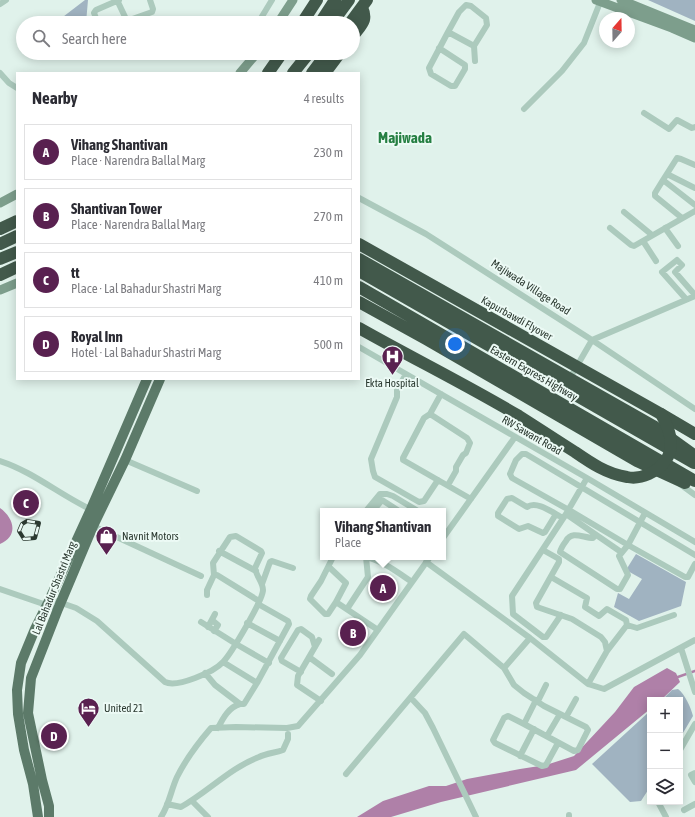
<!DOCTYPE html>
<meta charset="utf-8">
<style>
body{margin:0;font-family:"Asap Condensed",sans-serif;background:#f2f2f3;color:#2b2b33}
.controls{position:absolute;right:12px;bottom:12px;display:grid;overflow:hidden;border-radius:0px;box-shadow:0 2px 10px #0003}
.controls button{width:36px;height:36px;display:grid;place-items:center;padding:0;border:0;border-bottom:1px solid #e1e1e2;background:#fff;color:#2b2b33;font:20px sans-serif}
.compass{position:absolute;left:599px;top:12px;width:36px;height:36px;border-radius:50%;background:#fff;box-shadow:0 2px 10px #0003;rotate:20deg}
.you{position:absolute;left:455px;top:344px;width:14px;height:14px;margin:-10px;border:3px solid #fff;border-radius:50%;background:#1a73e8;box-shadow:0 0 0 6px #1a73e833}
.badge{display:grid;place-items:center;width:26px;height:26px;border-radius:50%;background:#592150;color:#fff;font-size:13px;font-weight:700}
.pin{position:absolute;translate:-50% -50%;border:2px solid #fff;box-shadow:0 1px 4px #0006}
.popup{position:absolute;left:320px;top:508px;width:126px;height:52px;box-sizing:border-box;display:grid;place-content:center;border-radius:0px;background:#fff;filter:drop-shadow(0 1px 3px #0005);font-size:13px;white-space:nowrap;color:#7c7c81}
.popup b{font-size:15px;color:#2b2b33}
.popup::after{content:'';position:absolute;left:50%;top:100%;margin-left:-8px;border:8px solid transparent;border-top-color:#fff}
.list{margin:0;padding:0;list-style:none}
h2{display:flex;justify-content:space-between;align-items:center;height:52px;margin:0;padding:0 16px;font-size:17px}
h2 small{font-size:13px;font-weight:400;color:#7c7c81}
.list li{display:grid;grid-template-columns:26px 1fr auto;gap:12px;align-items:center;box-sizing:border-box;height:56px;margin:0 8px 8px;padding:0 8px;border:1px solid #e1e1e2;border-radius:0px}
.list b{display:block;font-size:15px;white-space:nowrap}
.list p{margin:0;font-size:13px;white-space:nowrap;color:#7c7c81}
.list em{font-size:13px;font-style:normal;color:#7c7c81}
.icon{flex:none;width:22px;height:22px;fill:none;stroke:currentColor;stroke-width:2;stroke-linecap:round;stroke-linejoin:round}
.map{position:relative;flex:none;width:695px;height:817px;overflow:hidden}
.search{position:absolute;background:#fff;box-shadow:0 2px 10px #0003;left:16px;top:16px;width:344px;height:44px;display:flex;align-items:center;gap:10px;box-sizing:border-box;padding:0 14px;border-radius:22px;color:#7c7c81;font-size:15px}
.panel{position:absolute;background:#fff;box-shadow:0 2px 10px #0003;left:16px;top:72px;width:344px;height:308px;border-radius:0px}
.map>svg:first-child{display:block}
.green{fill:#a0b3c1}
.water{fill:#af80a8}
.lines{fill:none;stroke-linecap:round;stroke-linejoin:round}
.stream{stroke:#af80a8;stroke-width:2.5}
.street{stroke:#accabd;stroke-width:6}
.secondary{stroke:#7d9e8c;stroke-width:9}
.primary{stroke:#5c7a69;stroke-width:10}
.highway{stroke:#42594b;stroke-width:12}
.rail-casing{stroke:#2b3930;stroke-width:4}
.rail{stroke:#ecfaf5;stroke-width:2.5;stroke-dasharray:8;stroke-linecap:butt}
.highway-bridge{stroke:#42594b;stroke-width:12}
.labels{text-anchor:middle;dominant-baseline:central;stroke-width:4;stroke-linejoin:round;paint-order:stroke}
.street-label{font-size:11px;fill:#2b3930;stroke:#ecfaf5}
.poi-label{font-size:11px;fill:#2b3930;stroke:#ecfaf5;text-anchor:start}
.district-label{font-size:15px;font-weight:bold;fill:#257f42;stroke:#ecfaf5}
</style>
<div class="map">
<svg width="695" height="817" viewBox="0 0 695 817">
<rect width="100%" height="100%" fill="#e0f2eb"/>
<path class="green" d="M85 0H88L86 23H55Z
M648 0H695V21Z
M636 554 686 582 681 606 639 621 614 607 618 593 629 599 642 579 626 570Z
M678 689C685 694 691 708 693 716L680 738V700H662L672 690Z
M650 711V787L641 801 630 802 592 764Z"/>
<path class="water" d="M0 508C14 518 19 536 0 544Z
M667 668 676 673 680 682 661 700H650V709L576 770 441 802 391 817H357L383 801 429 786H446L467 779 520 769 546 765 574 756 615 712 634 687Z"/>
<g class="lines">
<path class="stream" d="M675 678 695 671"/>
<path class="street" d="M117 0 127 21
M0 4 6 0
M466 5 471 6 486 18 487 25 474 46 448 32 459 12Z
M98 23 94 13 96 10 119 0
M121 23 152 12 153 9 150 0
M258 23 272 0
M474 46 475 61
M439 48 465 65V69L455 86H451L431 74 429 68 448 32
M0 73 9 83 17 88
M524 109 562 71 584 43 601 0
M644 113 669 129 677 120 692 128 695 127
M667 174 695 188
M663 180 677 158 681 159 695 165
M359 198 426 234 592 340 695 409
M624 212 652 235
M682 218 655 196V193L663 180 695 205
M610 228 631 245 634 246 695 211
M665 228 678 246
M643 241 656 261
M686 299 662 272 677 260 682 265 675 272 695 295
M592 340 695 296
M359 347 587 478 695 542
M406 374 397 390V397L371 459 373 471 375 477 419 502 424 501 438 480
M570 378 592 340
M441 394 430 414 424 418 403 458V460L471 499
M430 414 467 438 470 443 466 453 463 455 456 467V471L448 485
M125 460 197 491
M0 461C34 472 61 496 94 511
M587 478 566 514 621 552
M680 484 695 495
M366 511 380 494H387L393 496 418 511
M373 511 382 500 399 511
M645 513 628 545 685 577H688L695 564
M556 514 545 532 543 533 528 526 519 529 498 516V513L507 499 512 498 527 507C537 500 553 513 563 518
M93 526 201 576
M596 535 593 538C583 538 572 530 566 541 563 545 561 548 560 552L617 589H620L628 575 619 556 628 545 569 510 512 478 510 474 516 460 522 454H526L695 555
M443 538 515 437
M543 550 559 559V562L536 603 537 607 572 619 601 637 605 642 607 651
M219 551 256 571
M333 557 321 581 311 596 310 599 325 614H328L336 602 378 630
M366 557C383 561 397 572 412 582
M426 562 530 638 588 684 604 689 695 640
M329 567 346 583 336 602
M551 577 587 598 585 607 599 616 607 609 626 620 627 625 607 651 588 684
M262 584 270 562 272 561 293 568
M0 589 58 609
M207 595V590L214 575H217L259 601
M50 599 76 608 97 621 165 682C177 688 214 672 223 662 231 654 263 600 263 590 263 582 256 576 255 568L262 553 261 551 236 536 230 537 213 563 214 575
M347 609 368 577 366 557
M561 615 546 637H543L513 614 512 596 566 514
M212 620 218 625 214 631
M201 622 236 644 269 663
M247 623 280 641
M627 625 637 628 674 615
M208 627 215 614
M319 640 298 676 297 685 321 701
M681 648 695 692
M309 657 332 674
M223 662 257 683 289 624 288 621 258 604
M504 668 514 685 524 693 544 706 586 727 588 730 578 750 574 751 524 724 536 700
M301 672 282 661 281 658 298 630 301 629 312 637 315 647
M205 673 215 685 240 704H244L257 683
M411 698 425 713 433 728 476 817
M538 701 546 685
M566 717 576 699
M524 724 508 716 504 718 493 740 495 743 542 766 546 765 558 743
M218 728C223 718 229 707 240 704
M547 736 560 714
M680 750 695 724
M520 756 534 729
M695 773 691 775 695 782
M346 774 464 634 504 668 530 638
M192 801 208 817
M658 802 666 817
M167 804 181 807C208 792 230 768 259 757 267 753 275 753 283 750L288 739V734
M684 810 695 804
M161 817C169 805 171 790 177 777 186 759 198 743 211 728L236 727 287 728 298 726 360 655 430 557
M569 817V815"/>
<path class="secondary" d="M596 0 672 28 695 38
M621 0 695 30
M278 23 293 0
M240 73 257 53
M0 203 17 194
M0 290 17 283"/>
<path class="primary" d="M38 817 33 784 24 750 18 714 17 690 21 663 35 629 47 605 91 509 147 379
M49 817V806L42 780 28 713 31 678 58 609 93 526 125 460 160 379"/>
<path class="highway" d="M302 23 317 0
M320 23 335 0
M332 23 349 0
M350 23 367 0
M353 36C362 24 368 21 362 7
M268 73 282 53
M293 73 309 53
M312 73 327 53
M325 73 340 53
M0 229 17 221
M0 244 17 236
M0 259 17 252
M359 259 655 427 695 456
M359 271 694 463
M0 275 17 267
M359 287 695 481
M359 302 426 339 637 461 685 483
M661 414 695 434"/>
<defs>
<path id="rail" d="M27 521 39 523 35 538 24 539 19 531 22 524Z"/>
</defs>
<use href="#rail" class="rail-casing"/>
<use href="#rail" class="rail"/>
<path class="highway-bridge" d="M359 244 661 414C669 428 676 445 666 460 658 472 641 480 627 477 607 474 591 463 575 452 556 440 538 428 519 416 467 385 412 358 359 328"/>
</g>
<defs>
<symbol id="hospital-pin" viewBox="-11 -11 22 30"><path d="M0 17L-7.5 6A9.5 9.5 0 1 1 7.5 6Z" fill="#592150" stroke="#ecfaf5"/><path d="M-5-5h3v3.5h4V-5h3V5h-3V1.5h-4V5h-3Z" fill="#fff"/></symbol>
<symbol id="shop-pin" viewBox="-11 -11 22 30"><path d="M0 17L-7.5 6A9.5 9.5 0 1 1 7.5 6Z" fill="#592150" stroke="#ecfaf5"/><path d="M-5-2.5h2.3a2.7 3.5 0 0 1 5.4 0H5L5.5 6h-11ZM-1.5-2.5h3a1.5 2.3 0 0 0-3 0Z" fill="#fff"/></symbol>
<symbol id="hotel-pin" viewBox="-11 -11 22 30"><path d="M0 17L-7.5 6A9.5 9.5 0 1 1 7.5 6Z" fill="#592150" stroke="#ecfaf5"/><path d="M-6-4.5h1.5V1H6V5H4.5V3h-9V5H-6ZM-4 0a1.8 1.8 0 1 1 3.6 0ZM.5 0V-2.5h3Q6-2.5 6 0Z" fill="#fff"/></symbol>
</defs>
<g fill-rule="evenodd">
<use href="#hospital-pin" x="380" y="344" width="25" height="34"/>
<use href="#shop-pin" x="94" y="524" width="25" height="34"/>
<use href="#hotel-pin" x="76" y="696" width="25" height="34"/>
</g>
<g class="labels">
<g class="street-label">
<text transform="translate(531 287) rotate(33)">Majiwada Village Road</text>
<text transform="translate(517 318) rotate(29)">Kapurbawdi Flyover</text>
<text transform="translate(534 373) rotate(30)">Eastern Express Highway</text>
<text transform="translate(532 435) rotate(30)">RW Sawant Road</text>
<text transform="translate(54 588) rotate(-68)">Lal Bahadur Shastri Marg</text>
</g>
<g class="poi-label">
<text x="392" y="383" text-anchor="middle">Ekta Hospital</text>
<text x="122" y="536">Navnit Motors</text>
<text x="104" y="708">United 21</text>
</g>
<g class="district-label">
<text x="405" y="137">Majiwada</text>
</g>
</g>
</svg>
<div class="controls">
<button>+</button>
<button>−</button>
<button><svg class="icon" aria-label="layers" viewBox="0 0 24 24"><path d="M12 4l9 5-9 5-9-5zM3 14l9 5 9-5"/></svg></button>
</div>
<svg class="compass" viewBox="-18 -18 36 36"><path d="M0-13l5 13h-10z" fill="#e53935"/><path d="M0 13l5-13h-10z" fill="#7c7c81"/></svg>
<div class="you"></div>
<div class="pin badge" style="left:383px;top:588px">A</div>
<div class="popup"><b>Vihang Shantivan</b>Place</div>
<div class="pin badge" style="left:353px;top:633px">B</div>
<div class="pin badge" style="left:26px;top:503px">C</div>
<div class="pin badge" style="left:54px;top:736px">D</div>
<div class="search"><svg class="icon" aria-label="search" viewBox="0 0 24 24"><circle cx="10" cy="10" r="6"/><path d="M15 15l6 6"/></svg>Search here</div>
<section class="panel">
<h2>Nearby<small>4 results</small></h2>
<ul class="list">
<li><span class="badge">A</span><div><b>Vihang Shantivan</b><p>Place · Narendra Ballal Marg</p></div><em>230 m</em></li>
<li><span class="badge">B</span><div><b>Shantivan Tower</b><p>Place · Narendra Ballal Marg</p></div><em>270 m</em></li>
<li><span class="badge">C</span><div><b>tt</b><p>Place · Lal Bahadur Shastri Marg</p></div><em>410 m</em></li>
<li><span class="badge">D</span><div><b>Royal Inn</b><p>Hotel · Lal Bahadur Shastri Marg</p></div><em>500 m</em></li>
</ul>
</section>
</div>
